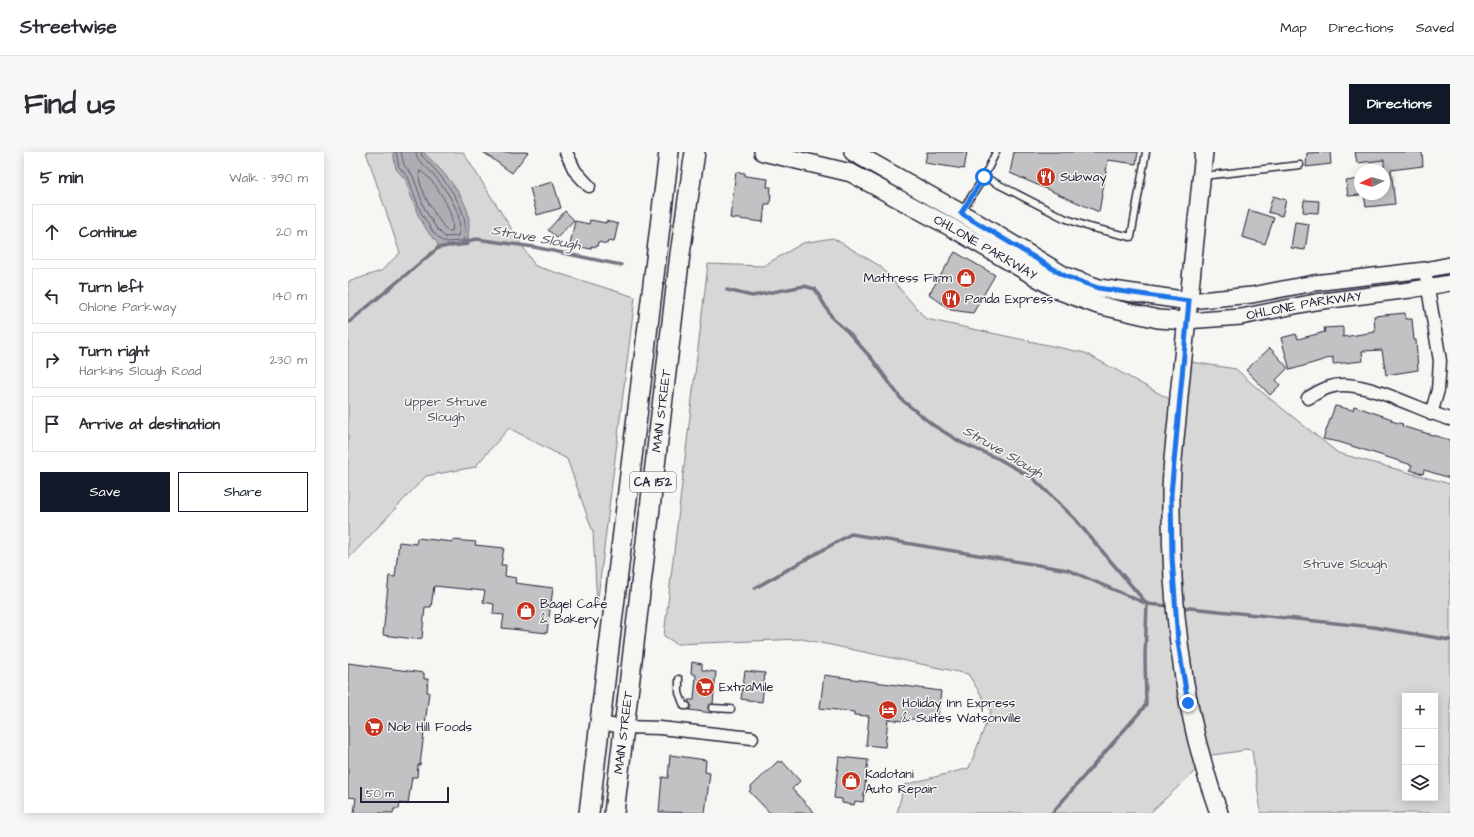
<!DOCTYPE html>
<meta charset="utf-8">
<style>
body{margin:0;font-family:"Architects Daughter",sans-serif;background:#f7f7f7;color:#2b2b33}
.controls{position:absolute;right:12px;bottom:12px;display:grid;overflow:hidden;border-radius:0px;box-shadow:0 2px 10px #0003}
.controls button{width:36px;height:36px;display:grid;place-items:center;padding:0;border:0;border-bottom:1px solid #e1e1e2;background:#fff;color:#2b2b33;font:20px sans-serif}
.compass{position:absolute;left:1006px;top:12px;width:36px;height:36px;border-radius:50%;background:#fff;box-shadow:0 2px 10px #0003;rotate:265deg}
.scale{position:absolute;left:12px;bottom:10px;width:89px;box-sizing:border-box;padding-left:4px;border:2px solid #22223b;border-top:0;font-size:11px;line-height:14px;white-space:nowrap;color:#22223b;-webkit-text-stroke:3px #f6f6f2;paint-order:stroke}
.stop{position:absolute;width:12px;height:12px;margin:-9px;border:3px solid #1a73e8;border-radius:50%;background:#fff}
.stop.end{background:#1a73e8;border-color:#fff;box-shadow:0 1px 4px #0008}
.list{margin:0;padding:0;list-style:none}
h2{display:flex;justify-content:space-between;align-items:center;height:52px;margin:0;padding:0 16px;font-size:17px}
h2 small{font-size:13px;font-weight:400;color:#7c7c81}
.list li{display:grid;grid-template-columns:26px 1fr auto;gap:12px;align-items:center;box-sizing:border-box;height:56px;margin:0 8px 8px;padding:0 8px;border:1px solid #e1e1e2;border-radius:0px}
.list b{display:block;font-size:15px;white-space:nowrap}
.list p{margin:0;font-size:13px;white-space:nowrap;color:#7c7c81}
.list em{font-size:13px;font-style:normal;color:#7c7c81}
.actions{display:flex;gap:8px;padding:12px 16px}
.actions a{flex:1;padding:9px 0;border:1px solid #111827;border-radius:0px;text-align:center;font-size:14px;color:#111827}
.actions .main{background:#111827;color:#fff}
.icon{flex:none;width:22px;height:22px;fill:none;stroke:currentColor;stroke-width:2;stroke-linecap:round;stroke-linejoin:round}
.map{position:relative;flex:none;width:1102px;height:661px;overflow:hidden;border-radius:0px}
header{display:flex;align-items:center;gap:24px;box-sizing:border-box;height:56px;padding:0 20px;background:#fff;border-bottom:1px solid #e1e1e2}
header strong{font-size:19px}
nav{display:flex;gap:22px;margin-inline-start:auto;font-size:14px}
.intro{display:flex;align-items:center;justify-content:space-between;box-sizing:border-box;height:96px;padding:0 24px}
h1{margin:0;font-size:28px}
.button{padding:10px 18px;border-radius:0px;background:#111827;color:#fff;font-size:14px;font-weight:700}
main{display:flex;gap:24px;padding:0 24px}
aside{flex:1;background:#fff;border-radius:0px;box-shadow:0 2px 10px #0003}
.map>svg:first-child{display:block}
.green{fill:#d7d7d7;stroke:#7c7c89;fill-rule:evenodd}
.water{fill:#adadb3;stroke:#757583}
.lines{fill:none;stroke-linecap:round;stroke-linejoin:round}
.shore{stroke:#5a5a6b;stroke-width:1}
.stream{stroke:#757583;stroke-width:3.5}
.building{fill:#c2c2c4;stroke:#22223b}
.service-casing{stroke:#22223b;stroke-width:9}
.minor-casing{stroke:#22223b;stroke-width:15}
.tertiary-casing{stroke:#22223b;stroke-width:18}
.secondary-casing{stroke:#22223b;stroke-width:20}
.primary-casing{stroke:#22223b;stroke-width:22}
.service{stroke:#f6f6f2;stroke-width:6}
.minor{stroke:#f6f6f2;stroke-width:12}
.tertiary{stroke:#f6f6f2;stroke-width:15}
.secondary{stroke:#f6f6f2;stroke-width:17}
.primary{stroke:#f6f6f2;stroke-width:19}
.route{stroke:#1a73e8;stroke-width:5}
.labels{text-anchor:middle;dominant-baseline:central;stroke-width:3;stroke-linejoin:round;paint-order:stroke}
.shield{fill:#f6f6f2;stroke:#626272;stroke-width:1}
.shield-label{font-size:12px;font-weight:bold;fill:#22223b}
.poi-label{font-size:13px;fill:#22223b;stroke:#f6f6f2;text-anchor:start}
.street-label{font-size:13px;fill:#22223b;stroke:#f6f6f2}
.park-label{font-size:13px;fill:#4f4f62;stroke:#f6f6f2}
.water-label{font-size:14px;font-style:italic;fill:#535365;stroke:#f6f6f2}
</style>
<header>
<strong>Streetwise</strong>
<nav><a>Map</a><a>Directions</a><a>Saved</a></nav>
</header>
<div class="intro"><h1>Find us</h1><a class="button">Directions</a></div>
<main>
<aside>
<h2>5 min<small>Walk · 390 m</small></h2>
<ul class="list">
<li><svg class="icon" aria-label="ahead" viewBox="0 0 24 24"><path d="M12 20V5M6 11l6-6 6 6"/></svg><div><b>Continue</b></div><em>20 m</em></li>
<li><svg class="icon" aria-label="left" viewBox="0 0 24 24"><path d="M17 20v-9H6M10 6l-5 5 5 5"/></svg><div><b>Turn left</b><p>Ohlone Parkway</p></div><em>140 m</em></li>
<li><svg class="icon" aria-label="right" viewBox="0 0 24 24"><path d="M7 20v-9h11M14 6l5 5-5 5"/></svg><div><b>Turn right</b><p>Harkins Slough Road</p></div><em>230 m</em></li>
<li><svg class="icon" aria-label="arrive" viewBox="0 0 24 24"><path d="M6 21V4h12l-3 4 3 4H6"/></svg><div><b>Arrive at destination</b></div></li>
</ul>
<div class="actions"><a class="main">Save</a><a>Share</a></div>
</aside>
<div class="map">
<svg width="1102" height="661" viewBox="0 0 1102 661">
<rect width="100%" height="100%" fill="#f6f6f2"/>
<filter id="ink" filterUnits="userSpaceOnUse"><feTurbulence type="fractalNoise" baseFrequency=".025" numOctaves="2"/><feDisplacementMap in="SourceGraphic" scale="8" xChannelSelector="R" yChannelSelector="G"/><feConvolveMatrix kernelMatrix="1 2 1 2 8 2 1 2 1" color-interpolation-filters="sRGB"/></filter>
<g filter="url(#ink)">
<path class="green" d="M18 0H115L187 114 287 145 249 453 245 380 219 307 161 276 127 315 78 324 0 407V130L33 119 52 101Z
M485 86 532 114 578 167 737 201 836 255 837 209 888 217 910 237 990 301 1102 332V661H913L904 598 895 597 893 599 864 603 802 661H549L556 633 621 616 643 559 620 522 454 487 329 492 316 484 360 112 415 114 455 91ZM1057 544H1087V646H1057Z"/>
<path class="water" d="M45 0H75C91 15 114 39 120 61 122 70 120 83 120 92L90 95 89 90 82 83 70 63 57 27 48 17Z"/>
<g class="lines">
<path class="shore" d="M48 0 51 15 60 25 73 61 85 80 95 90 115 89C126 59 93 23 74 4L73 0
M53 0 56 13 65 24 77 58 89 77 97 85 110 84C118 62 96 35 83 20 77 13 68 9 68 0
M72 19C86 25 109 64 104 79H100C90 70 66 31 72 19Z"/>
<path class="stream" d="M115 90 128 87 186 95 273 113
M103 94 120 92
M379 138 404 144 456 134 467 137 485 167 500 180 524 207 554 248 585 273 614 291 651 307 686 327 726 366 799 452 822 454
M0 171 90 96 104 93
M407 436 503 382 720 418 799 452 797 504 798 553 704 661
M832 455 1025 475 1102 488"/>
</g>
<path class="building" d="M135 0H180L164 21Z
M579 0H619L616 17 577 11Z
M666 0H790L788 12 760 8 751 60 662 21Z
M982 0 983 12 958 15 959 1Z
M1007 0H1074L1075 14 1043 18 1047 52 1018 55 1016 42H1036V8L1009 11Z
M388 20 397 21V24L420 27 419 35H423L422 43H423L422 52H417L415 70 382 66Z
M1012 27V43L1000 44 998 29Z
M205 30 213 56 189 63 182 36Z
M925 44 938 48 934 64 920 60Z
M956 48 971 49 970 61 955 60Z
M901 58 926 66 917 92 894 85Z
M217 59 226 68 209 86 200 78Z
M242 68 258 71V69L270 72 266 90 260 89 259 92 250 90 249 95 243 94V97L222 93 227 69 241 72Z
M947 70 961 72 957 98 943 96Z
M607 100 647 123 625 161 603 158 581 142Z
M1057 161 1058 167H1064L1066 188H1068L1070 218 1038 223 1034 198 1014 199 1015 209 985 212V205L942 218 933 186 948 182 950 187 977 180 976 176 995 175V185L1027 180 1026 164Z
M922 196 940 216 928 228 932 233 922 243 898 218Z
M987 254 1005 258 1006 254 1044 267 1043 269 1055 272 1054 274 1060 276 1102 288V326L1076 318 1075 322 1062 318 1064 313 991 290 975 287Z
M69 386 105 390V388L128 390 127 393 156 396 153 413H158L157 424 168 426 167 431 205 436 199 481 154 476 156 463 145 462 146 452 135 450 137 439 86 434 83 455H77L74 486 66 487 35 483 41 424 47 425 51 390 68 392Z
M344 510 354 512V518L368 520 365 552 360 555 364 561 341 558 343 554 340 548H346L348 523 343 521Z
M0 511 76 521V527H80L79 540H81L72 613H70L69 625H64L60 652 52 651 51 657H46L45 661H6L8 646 0 645Z
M397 519 417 521 414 550 393 547Z
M476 523 593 539 589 570 555 566V569L540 567 537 595 518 593 521 564 506 563V560L472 556Z
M322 603 358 608 357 620 362 621 357 661 311 660 314 625 320 626Z
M491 605 520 608 515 650 507 649 506 653 494 651V647L486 646Z
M430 609 432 611 434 609 452 629 444 637 467 661H422L401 639 403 637 402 636Z"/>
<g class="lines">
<defs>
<path id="service" d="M855 24 952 13
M636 25 716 66 741 75 783 85 798 0
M614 59 636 25 648 0
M331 527V541L336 554H339
M364 556 383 557"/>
<path id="minor" d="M218 0 227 19 241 34
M1077 118 1092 209 1090 238 1083 262
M960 246C967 242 974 237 982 235 1011 224 1072 259 1102 267
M252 571 275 575 312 576 404 586"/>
<g id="tertiary">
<path d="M841 149 904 143 966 131 1077 118 1102 113"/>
<path id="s1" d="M838 169 893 165 967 150 1062 138 1102 131"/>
</g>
<g id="secondary">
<path id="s2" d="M415 0 503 21 606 77 712 139 750 153 810 167 838 169"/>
<path d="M505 0 613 61 717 124 751 136 841 149"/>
<path d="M856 0C848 81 839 162 831 244 829 277 823 311 823 344 822 451 834 560 871 661"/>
</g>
<g id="primary">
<path d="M241 661 321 0"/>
<path id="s3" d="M266 661 332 102 347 0"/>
</g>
</defs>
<use href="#service" class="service-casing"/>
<use href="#minor" class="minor-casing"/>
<use href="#tertiary" class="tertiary-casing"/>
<use href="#secondary" class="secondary-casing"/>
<use href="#primary" class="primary-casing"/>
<use href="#service" class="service"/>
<use href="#minor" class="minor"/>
<use href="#tertiary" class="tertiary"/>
<use href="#secondary" class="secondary"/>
<use href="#primary" class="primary"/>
</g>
</g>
<g class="lines" filter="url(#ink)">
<path class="route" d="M636 25 613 61 717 124 750 136 841 149 823 342 824 405 830 490 840 551"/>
</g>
<defs>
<symbol id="restaurant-disc" viewBox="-11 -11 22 22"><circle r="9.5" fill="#c8321e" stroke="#f6f6f2"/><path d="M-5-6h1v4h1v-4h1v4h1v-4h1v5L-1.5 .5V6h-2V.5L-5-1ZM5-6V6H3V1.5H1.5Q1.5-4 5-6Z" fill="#fff"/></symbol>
<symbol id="shop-disc" viewBox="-11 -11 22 22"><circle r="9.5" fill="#c8321e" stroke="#f6f6f2"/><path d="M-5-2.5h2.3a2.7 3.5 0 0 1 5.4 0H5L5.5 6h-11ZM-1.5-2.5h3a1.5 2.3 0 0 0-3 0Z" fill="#fff"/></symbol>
<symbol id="supermarket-disc" viewBox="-11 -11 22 22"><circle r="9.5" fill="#c8321e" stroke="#f6f6f2"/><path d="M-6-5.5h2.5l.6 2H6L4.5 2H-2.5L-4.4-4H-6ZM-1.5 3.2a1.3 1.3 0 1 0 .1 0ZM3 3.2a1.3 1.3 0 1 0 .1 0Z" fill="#fff"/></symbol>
<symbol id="hotel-disc" viewBox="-11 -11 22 22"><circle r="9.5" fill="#c8321e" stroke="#f6f6f2"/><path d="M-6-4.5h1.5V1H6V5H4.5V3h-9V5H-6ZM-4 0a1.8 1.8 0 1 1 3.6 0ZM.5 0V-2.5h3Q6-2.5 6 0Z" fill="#fff"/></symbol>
</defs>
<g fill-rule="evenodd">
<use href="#restaurant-disc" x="687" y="14" width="22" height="22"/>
<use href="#shop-disc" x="607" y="115" width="22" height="22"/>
<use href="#restaurant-disc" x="592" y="136" width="22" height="22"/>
<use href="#shop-disc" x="167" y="448" width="22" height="22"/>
<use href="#supermarket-disc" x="346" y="524" width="22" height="22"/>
<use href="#hotel-disc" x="529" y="547" width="22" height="22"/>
<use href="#supermarket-disc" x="15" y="564" width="22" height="22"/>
<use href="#shop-disc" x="492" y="618" width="22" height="22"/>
</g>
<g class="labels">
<rect class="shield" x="282" y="320" width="46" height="20" rx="3"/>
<g class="shield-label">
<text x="305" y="330">CA 152</text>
</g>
<g class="poi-label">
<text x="712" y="25">Subway</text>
<text x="604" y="126" text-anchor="end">Mattress Firm</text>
<text x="617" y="147">Panda Express</text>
<text x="192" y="452">Bagel Cafe<tspan x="192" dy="15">&amp; Bakery</tspan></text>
<text x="371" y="535">ExtraMile</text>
<text x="554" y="551">Holiday Inn Express<tspan x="554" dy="15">&amp; Suites Watsonville</tspan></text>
<text x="40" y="575">Nob Hill Foods</text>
<text x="517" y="622">Kadotani<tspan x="517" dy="15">Auto Repair</tspan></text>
</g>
<g class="street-label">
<text stroke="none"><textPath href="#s2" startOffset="244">OHLONE PARKWAY</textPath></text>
<text stroke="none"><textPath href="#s1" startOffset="119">OHLONE PARKWAY</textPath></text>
<text stroke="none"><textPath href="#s3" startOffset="405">MAIN STREET</textPath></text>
<text stroke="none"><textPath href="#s3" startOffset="81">MAIN STREET</textPath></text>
</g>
<g class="park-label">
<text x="98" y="250">Upper Struve<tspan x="98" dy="15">Slough</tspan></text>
<text x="997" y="412">Struve Slough</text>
</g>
<g class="water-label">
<text transform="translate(188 86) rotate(10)">Struve Slough</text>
<text transform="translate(655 300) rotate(30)">Struve Slough</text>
</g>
</g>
</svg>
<div class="controls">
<button>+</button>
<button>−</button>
<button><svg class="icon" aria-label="layers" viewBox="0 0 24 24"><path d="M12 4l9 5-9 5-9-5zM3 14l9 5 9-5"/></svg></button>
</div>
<svg class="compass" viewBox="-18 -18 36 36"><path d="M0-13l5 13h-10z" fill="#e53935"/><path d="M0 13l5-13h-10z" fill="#7c7c81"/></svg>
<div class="scale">50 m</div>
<div class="stop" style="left:636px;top:25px"></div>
<div class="stop end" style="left:840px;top:551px"></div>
</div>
</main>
